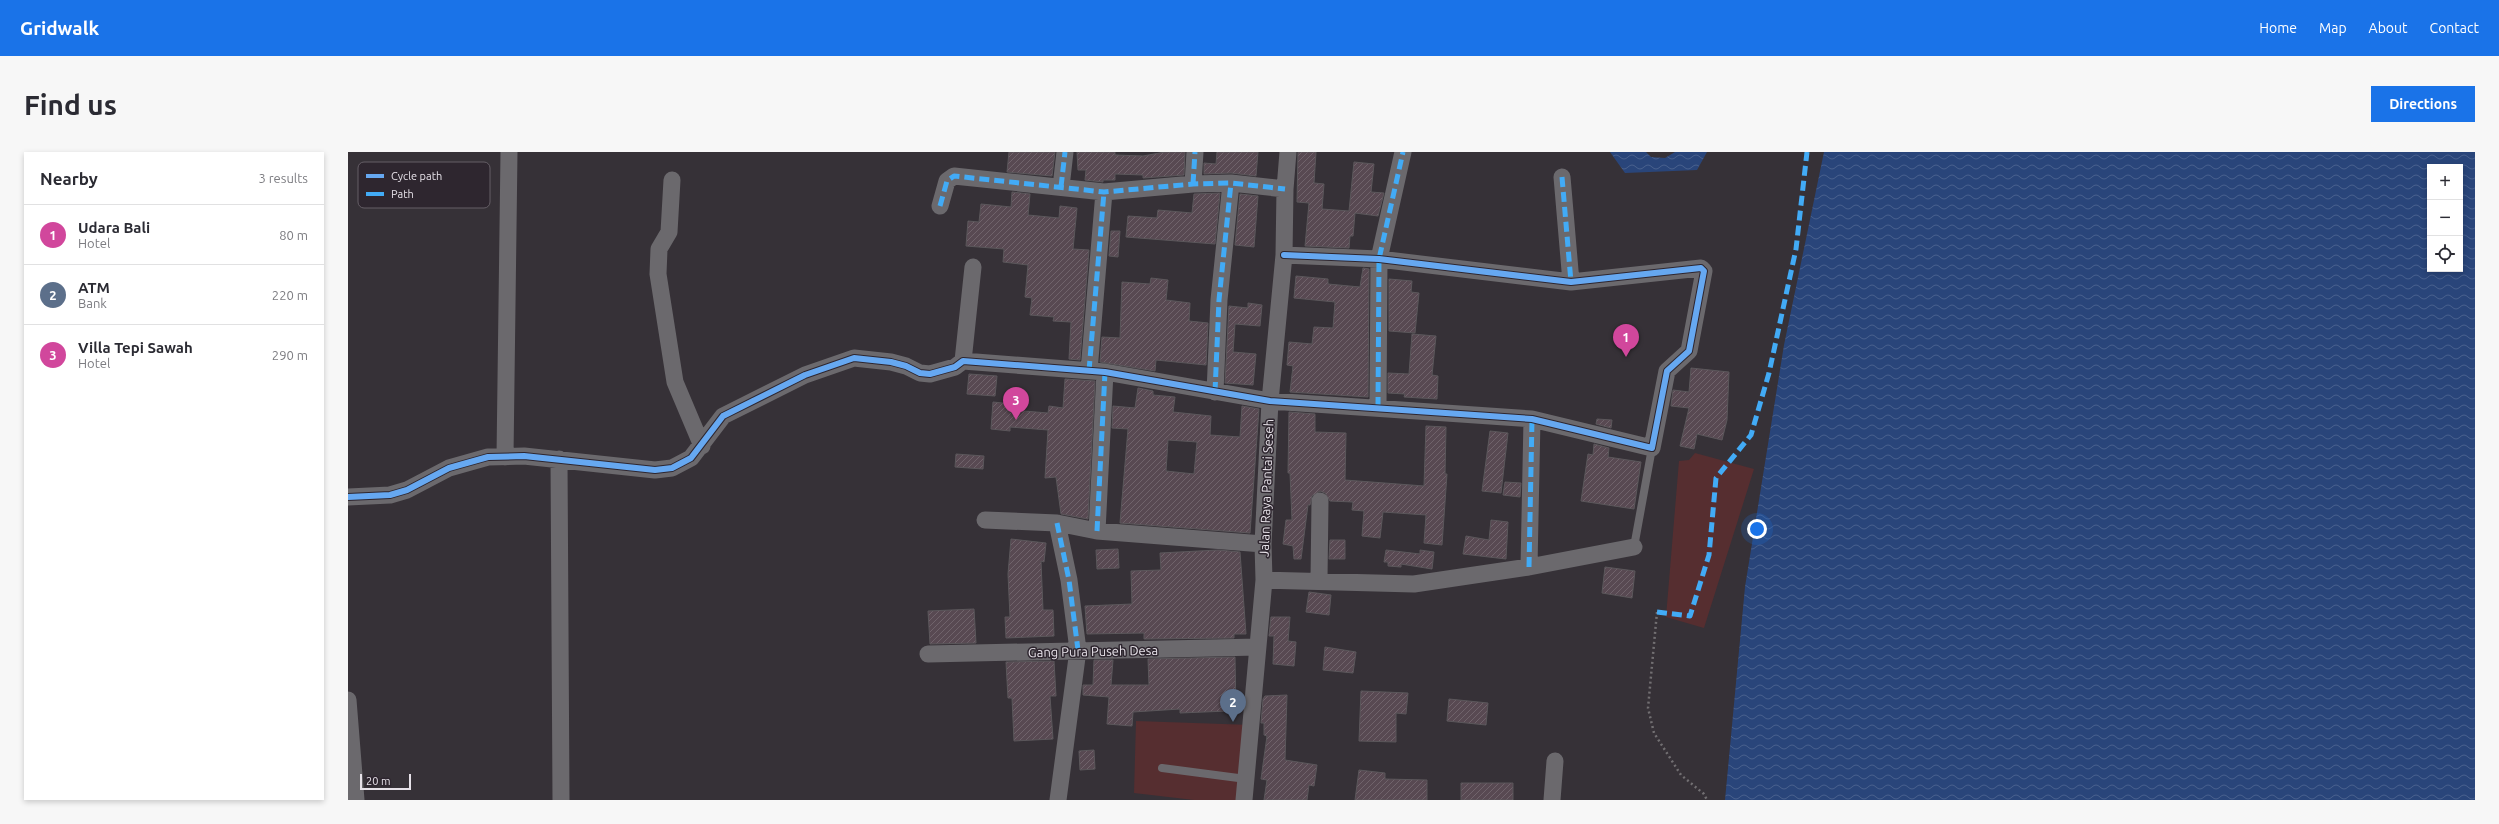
<!DOCTYPE html>
<meta charset="utf-8">
<style>
body{margin:0;font-family:Ubuntu,sans-serif;background:#f7f7f7;color:#2b2b33}
.controls{position:absolute;right:12px;top:12px;display:grid;overflow:hidden;border-radius:0px;box-shadow:0 2px 6px #0003}
.controls button{width:36px;height:36px;display:grid;place-items:center;padding:0;border:0;border-bottom:1px solid #e1e1e2;background:#fff;color:#2b2b33;font:20px sans-serif}
.scale{position:absolute;left:12px;bottom:10px;width:51px;box-sizing:border-box;padding-left:4px;border:2px solid #e6e1e8;border-top:0;font-size:11px;line-height:14px;white-space:nowrap;color:#e6e1e8;-webkit-text-stroke:3px #2e262f;paint-order:stroke}
.you{position:absolute;left:1409px;top:377px;width:14px;height:14px;margin:-10px;border:3px solid #fff;border-radius:50%;background:#1a73e8;box-shadow:0 0 0 6px #1a73e833}
.badge{display:grid;place-items:center;width:26px;height:26px;border-radius:50%;background:#1a73e8;color:#fff;font-size:13px;font-weight:700}
.pin{position:absolute;translate:-50% -33px;filter:drop-shadow(0 1px 2px #0008)}
.pin::after{content:'';position:absolute;top:21px;width:14px;height:12px;background:inherit;clip-path:polygon(0 0,100% 0,50% 100%)}
.list{margin:0;padding:0;list-style:none}
h2{display:flex;justify-content:space-between;align-items:center;height:52px;margin:0;padding:0 16px;font-size:17px}
h2 small{font-size:13px;font-weight:400;color:#7c7c81}
.list li{display:grid;grid-template-columns:26px 1fr auto;gap:12px;align-items:center;box-sizing:border-box;height:60px;padding:0 16px;border-top:1px solid #e1e1e2}
.list b{display:block;font-size:15px;white-space:nowrap}
.list p{margin:0;font-size:13px;white-space:nowrap;color:#7c7c81}
.list em{font-size:13px;font-style:normal;color:#7c7c81}
.icon{flex:none;width:22px;height:22px;fill:none;stroke:currentColor;stroke-width:2;stroke-linecap:round;stroke-linejoin:round}
.map{position:relative;flex:none;width:2127px;height:648px;overflow:hidden;border-radius:0px}
header{display:flex;align-items:center;gap:24px;box-sizing:border-box;height:56px;padding:0 20px;background:#1a73e8;color:#fff}
header strong{font-size:19px}
nav{display:flex;gap:22px;margin-inline-start:auto;font-size:14px}
.intro{display:flex;align-items:center;justify-content:space-between;box-sizing:border-box;height:96px;padding:0 24px}
h1{margin:0;font-size:28px}
.button{padding:10px 18px;border-radius:0px;background:#1a73e8;color:#fff;font-size:14px;font-weight:700}
main{display:flex;gap:24px;padding:0 24px}
aside{flex:1;background:#fff;border-radius:0px;box-shadow:0 2px 6px #0003}
.map>svg:first-child{display:block}
.green{fill:#562e30}
.water{fill:url(#water-waves);fill-rule:evenodd}
.building{fill:url(#building-hatch);stroke:#5b575b;fill-rule:evenodd}
.lines{fill:none;stroke-linecap:round;stroke-linejoin:round}
.path{stroke:#726f72;stroke-width:2.5;stroke-dasharray:2 3;stroke-linecap:butt}
.service{stroke:#6b696d;stroke-width:8}
.minor{stroke:#6b696d;stroke-width:17}
.quiet{stroke:#42abf6;stroke-width:5;stroke-dasharray:10 5;stroke-linecap:butt}
.cycleway-casing{stroke:#2e262f;stroke-width:8}
.cycleway{stroke:#66a8f1;stroke-width:6}
.labels{text-anchor:middle;dominant-baseline:central;stroke-width:3;stroke-linejoin:round;paint-order:stroke}
.street-label{font-size:13px;fill:#e6e1e8;stroke:#2e262f}
.key{fill:#2e262f;stroke:#655e66;stroke-width:1}
.key-label{font-size:11px;fill:#e6e1e8}
</style>
<header>
<strong>Gridwalk</strong>
<nav><a>Home</a><a>Map</a><a>About</a><a>Contact</a></nav>
</header>
<div class="intro"><h1>Find us</h1><a class="button">Directions</a></div>
<main>
<aside>
<h2>Nearby<small>3 results</small></h2>
<ul class="list">
<li><span class="badge" style="background:#d1479c">1</span><div><b>Udara Bali</b><p>Hotel</p></div><em>80 m</em></li>
<li><span class="badge" style="background:#5c6f8a">2</span><div><b>ATM</b><p>Bank</p></div><em>220 m</em></li>
<li><span class="badge" style="background:#d1479c">3</span><div><b>Villa Tepi Sawah</b><p>Hotel</p></div><em>290 m</em></li>
</ul>
</aside>
<div class="map">
<svg width="2127" height="648" viewBox="0 0 2127 648">
<defs>
<pattern id="water-waves" width="16" height="10" patternUnits="userSpaceOnUse"><rect width="16" height="10" fill="#29457a"/><path d="M0 5q4-4 8 0t8 0" fill="none" stroke="#48608d"/></pattern>
<pattern id="building-hatch" width="6" height="6" patternUnits="userSpaceOnUse"><rect width="6" height="6" fill="#584952"/><path d="M-1 1l2-2M0 6l6-6M5 7l2-2" fill="none" stroke="#70636b"/></pattern>
</defs>
<rect width="100%" height="100%" fill="#363137"/>
<path class="green" d="M1347 301 1406 317 1356 476 1318 465 1331 309 1341 308Z
M788 569 904 573 895 648H846L786 641Z"/>
<path class="water" d="M1262 0H1298L1303 5 1317 6 1327 0H1359L1349 18 1277 21Z
M1476 0H2127V648H1377L1397 435 1436 193ZM2082 15H2112V117H2082Z"/>
<path class="building" d="M661 0H707L704 24 659 20Z
M729 0H767V3L795 4 817 0H837L836 23 795 26V23L767 22V28H755V30L737 28 738 18H730Z
M869 0H910L908 24 883 21 856 22V11L868 12Z
M950 0H968L966 31 976 32 974 57 1001 59 1006 10 1026 12 1023 40 1036 41 1030 64 1007 61 1005 84H1002L1001 96 957 94 961 51 949 50Z
M664 40 682 42 680 63 711 66 712 54 729 56 725 97 741 98 732 208 721 207 723 170 705 169 706 165 682 163 684 146 677 145 680 113 655 110 656 97 618 94 620 69 631 70 633 52 663 55Z
M872 41 867 92 778 85 780 64 809 66 810 58 844 61 846 42Z
M892 42 910 44 906 95 887 93Z
M763 79H772L770 105 761 104Z
M1015 116 1021 117 1020 245 942 240 945 214 939 213 941 190 964 192 966 175 985 176 987 150 946 146 948 124 980 127V132L1012 135Z
M803 126 820 128 818 148 842 151 841 169 860 171 858 213 808 208 807 219 752 210 754 185 772 186 774 130 802 132Z
M1041 127 1064 129 1063 140 1071 141 1067 181 1041 179Z
M900 151 914 153 912 174 887 172 885 200 908 202 905 233 877 231 881 154 900 156Z
M1064 182 1088 184 1084 223 1090 224 1089 247 1056 245 1057 242 1040 241V221L1061 222Z
M1343 216 1381 220 1379 268 1374 288 1349 282 1346 297 1332 294 1341 256 1323 254 1325 238 1341 240Z
M621 222 649 224 647 244 619 242Z
M717 227 747 229 740 367 713 362 708 325 697 326 700 278 662 275V279L643 277 645 250 664 252V258L700 261 701 254 715 256Z
M790 236 805 239V243L827 245 825 260 863 264 862 283 892 285 894 254 911 257 902 381 772 371 780 277 764 276 765 254 787 256ZM820 288 849 290 846 322 818 319Z
M941 260 967 262V280L998 281 997 328 1076 334 1078 274 1098 275 1097 322H1099L1094 393 1076 391 1078 363 1035 360 1032 386 1014 384 1016 359 1004 358 1005 350 982 349 977 341 972 339 964 344 962 353H960L953 407H946L945 394 935 392 938 368H944L942 321H940Z
M1249 267 1264 268 1263 276 1248 272Z
M1142 279 1160 281 1153 341 1134 339Z
M1246 292 1261 296 1260 305 1293 310 1286 357 1233 349 1240 302 1245 303Z
M608 302 636 304 635 317 607 315Z
M1157 330 1173 331 1172 345 1155 343Z
M1143 368 1160 370 1158 407 1115 402 1118 384 1141 388Z
M663 387 698 391 696 410 693 409 695 458H705L706 484 658 486 657 465H662L660 422Z
M982 388H997V407H981Z
M770 397 771 416 749 417 748 398Z
M870 398 892 400 898 482H886V486L796 487V481L739 482 737 454 784 452 783 419 813 418 812 401Z
M1038 398 1072 402V398L1086 400 1084 417 1053 412V415L1040 414V410H1036Z
M1257 415 1287 419 1284 446 1254 441Z
M961 440 983 443 981 463 958 460Z
M626 457 628 491 582 492 580 459Z
M923 465H942L940 489 948 490 946 514 925 512 926 484H921Z
M977 495 1008 500 1005 521 975 518Z
M887 505 888 562 880 559 832 561V557L785 560 784 574 759 572 761 545 735 543V533H745L746 508H765L763 533H801L800 507Z
M706 509 708 544H702L705 587 666 589 664 546H660L658 510Z
M1013 539 1060 541 1058 562 1048 561V590L1011 589Z
M939 543 937 608 969 613 966 634 961 633 959 648H916L919 628 913 627 919 584 916 583V571H913L915 547 917 544Z
M1101 547 1140 551 1138 573 1099 569Z
M746 598 747 617 732 618 731 599Z
M1011 618 1037 621V627L1079 628V648H1007Z
M1113 631H1165V648H1113Z"/>
<g class="lines">
<path class="path" d="M1309 460 1300 556 1306 581 1333 623 1356 642 1359 648"/>
<path class="service" d="M1286 395 1304 296
M814 616 898 627"/>
<path class="minor" d="M1214 25 1223 130
M324 28 321 80 311 97 310 122 327 230 354 294
M845 32 847 0
M713 35 717 0
M592 54 599 29 606 24 756 40 845 32 883 31 937 37
M615 209 625 115
M741 219 756 40
M867 240 871 148 883 31
M1030 255 1031 107 1055 0
M157 305 161 0
M211 307 213 648
M0 345 42 343 59 338 101 316 140 305 176 304 307 318 324 316 343 306 375 264 457 223 506 206 543 210 558 214 572 221 582 222 607 215 615 209 757 220 922 249 1184 267 1304 296 1319 219 1341 199 1356 119 1353 116 1223 130 1031 107 936 103
M637 368 709 371 749 379 915 392
M709 371 721 428 730 498 710 648
M749 379 757 220
M1181 415 1184 267
M916 428 1066 432 1181 415 1286 395
M971 428 972 349
M580 502 910 495
M0 548 8 648
M896 648 916 428 915 392 922 249 936 103 937 37 940 0
M1204 648 1207 609"/>
<path class="quiet" d="M1214 25 1223 130
M845 32 847 0
M713 35 717 0
M592 54 599 29 606 24 756 40 845 32 883 31 937 37
M741 219 756 40
M867 240 871 148 883 31
M1030 255 1031 107 1055 0
M709 371 721 428 730 498
M749 379 757 220
M1181 415 1184 267
M1309 460 1342 464 1361 403 1368 326 1403 283 1421 221 1448 97 1459 0"/>
<defs>
<path id="cycleway" d="M0 345 42 343 59 338 101 316 140 305 176 304 307 318 324 316 343 306 375 264 457 223 506 206 543 210 558 214 572 221 582 222 607 215 615 209 757 220 922 249 1184 267 1304 296 1319 219 1341 199 1356 119 1353 116 1223 130 1031 107 936 103"/>
</defs>
<use href="#cycleway" class="cycleway-casing"/>
<use href="#cycleway" class="cycleway"/>
</g>
<g class="labels">
<g class="street-label">
<text transform="translate(918 336) rotate(-88)">Jalan Raya Pantai Seseh</text>
<text transform="translate(745 499) rotate(-1)">Gang Pura Puseh Desa</text>
</g>
</g>
<rect x="10" y="10" width="132" height="46" rx="6" class="key"/>
<rect x="18" y="22" width="18" height="4" fill="#66a8f1"/>
<rect x="18" y="40" width="18" height="4" fill="#42abf6"/>
<g class="key-label">
<text x="43" y="28">Cycle path</text>
<text x="43" y="46">Path</text>
</g>
</svg>
<div class="controls">
<button>+</button>
<button>−</button>
<button><svg class="icon" aria-label="locate" viewBox="0 0 24 24"><circle cx="12" cy="12" r="6"/><path d="M12 2v4M12 18v4M2 12h4M18 12h4"/></svg></button>
</div>
<div class="scale">20 m</div>
<div class="you"></div>
<div class="pin badge" style="left:1278px;top:205px;background:#d1479c">1</div>
<div class="pin badge" style="left:885px;top:570px;background:#5c6f8a">2</div>
<div class="pin badge" style="left:668px;top:268px;background:#d1479c">3</div>
</div>
</main>
